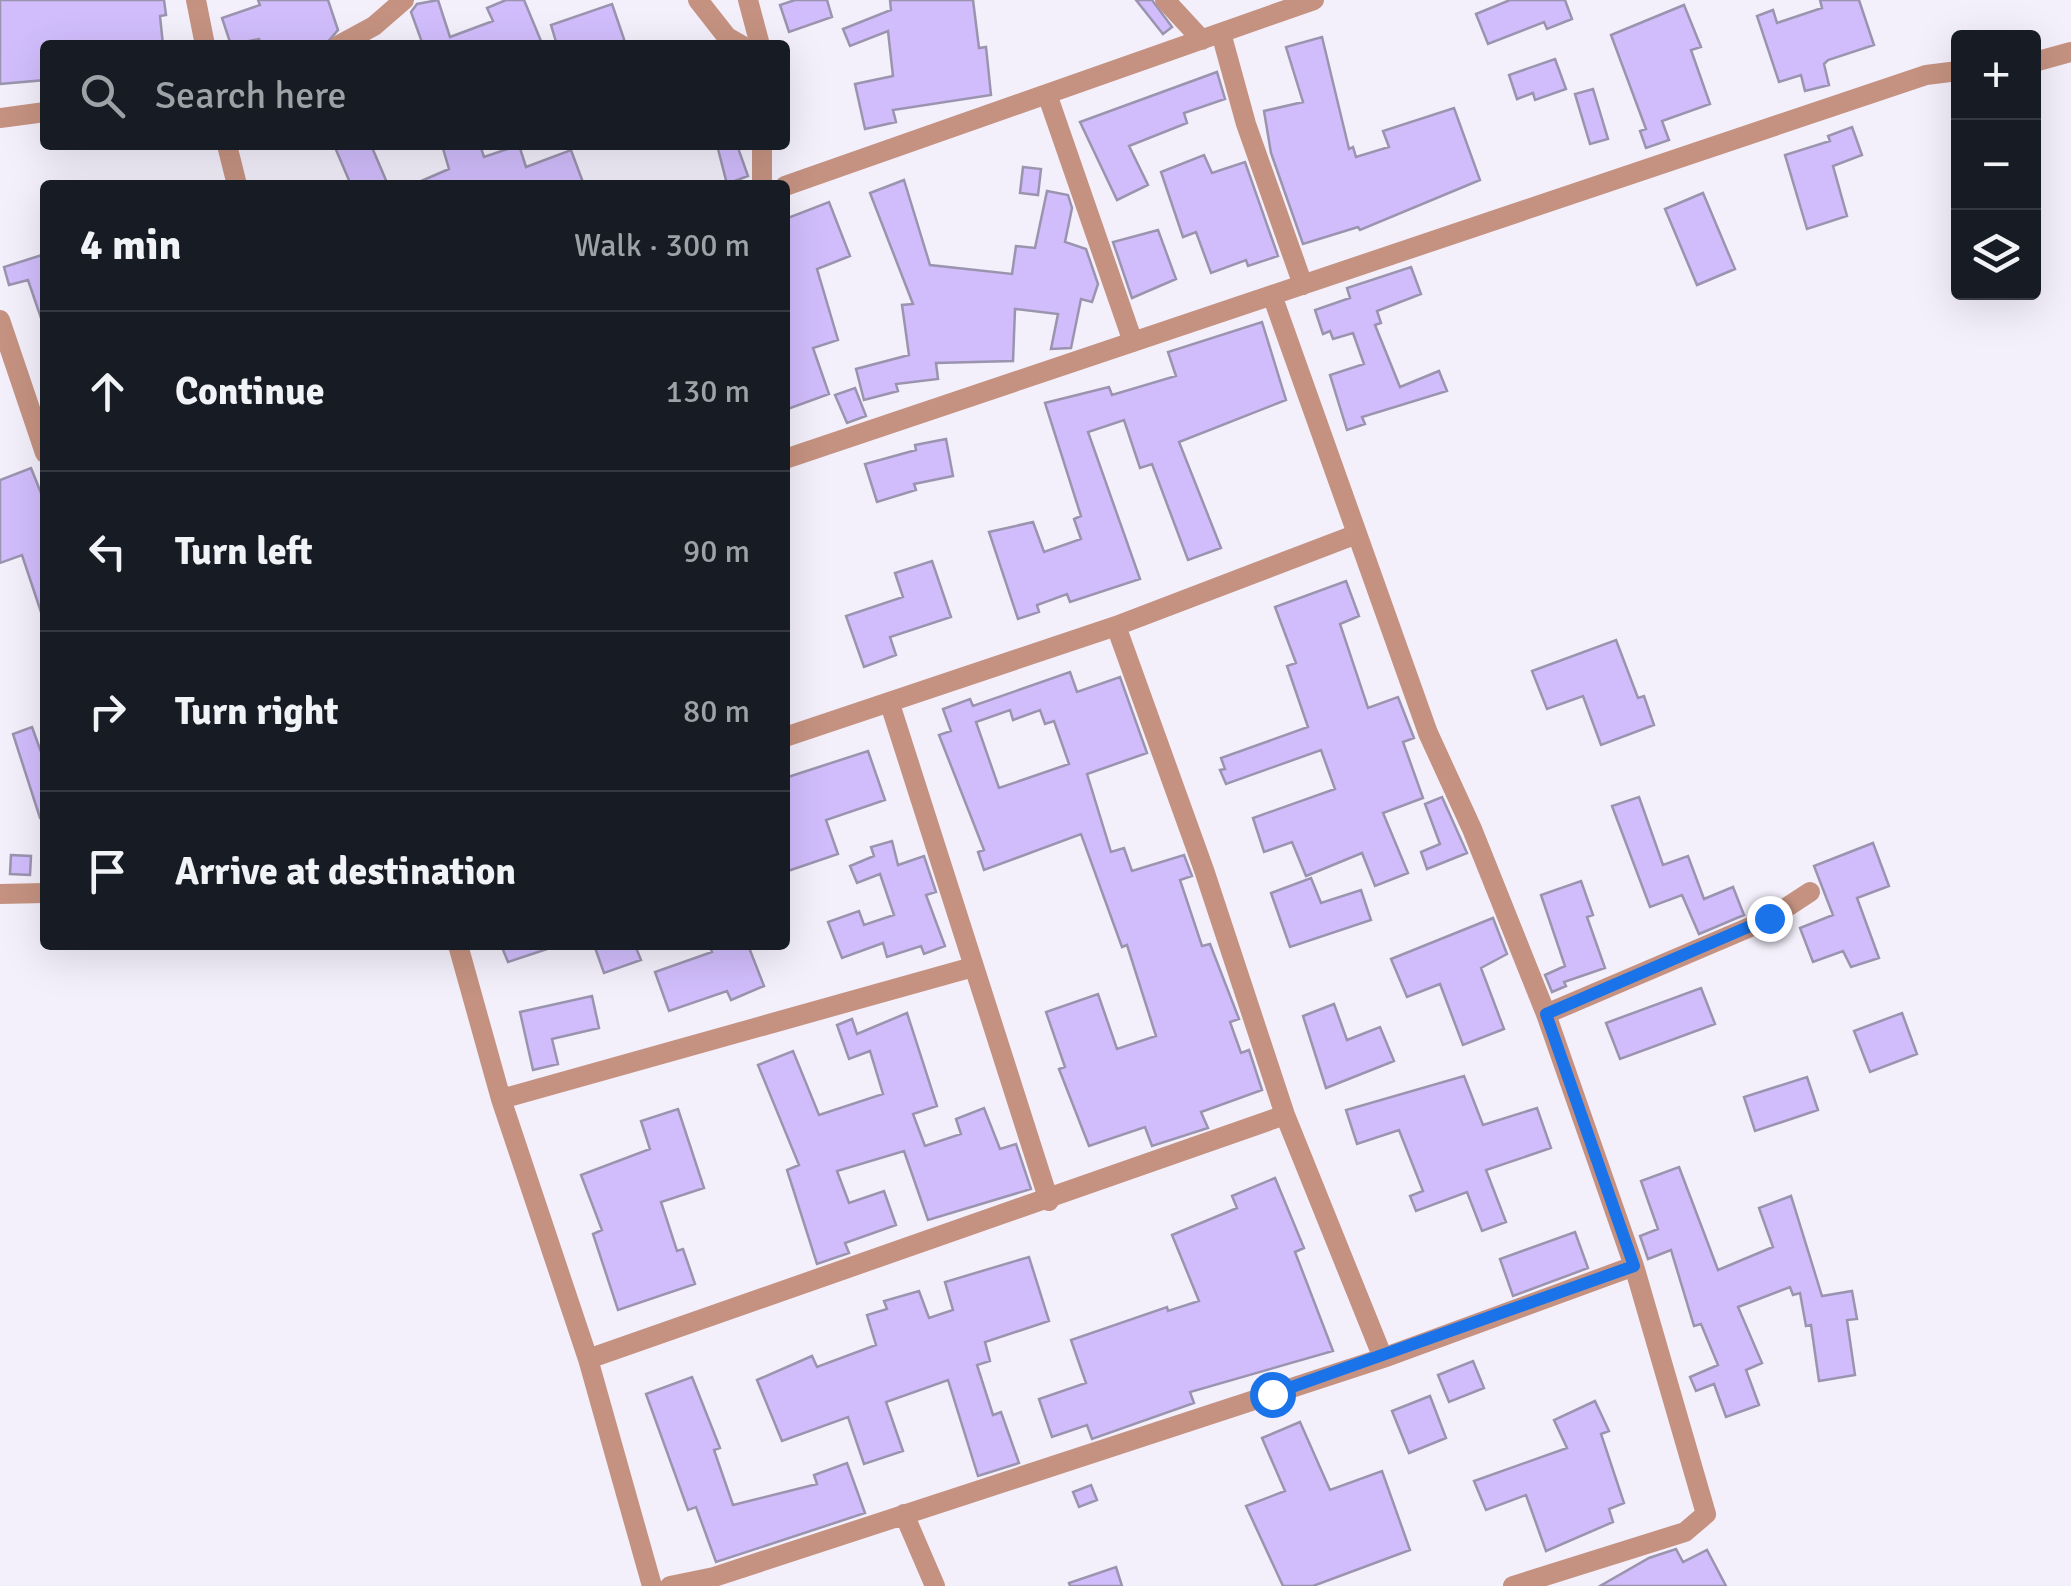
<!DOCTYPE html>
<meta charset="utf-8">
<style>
body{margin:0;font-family:Signika,sans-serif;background:#242831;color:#f1f3f6}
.controls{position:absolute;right:30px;top:30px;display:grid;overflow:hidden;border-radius:10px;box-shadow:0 10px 40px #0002}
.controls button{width:90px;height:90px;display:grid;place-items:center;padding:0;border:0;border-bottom:2px solid #363941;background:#171b24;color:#f1f3f6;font:50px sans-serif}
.stop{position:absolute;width:30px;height:30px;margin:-22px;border:8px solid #1a73e8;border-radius:50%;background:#fff}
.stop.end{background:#1a73e8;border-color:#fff;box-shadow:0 2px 10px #0008}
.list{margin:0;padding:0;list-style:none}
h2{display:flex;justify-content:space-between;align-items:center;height:130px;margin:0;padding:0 40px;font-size:42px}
h2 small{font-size:32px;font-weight:400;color:#9ea1a6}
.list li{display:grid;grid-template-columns:65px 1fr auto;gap:30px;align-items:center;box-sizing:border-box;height:160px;padding:0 40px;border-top:2px solid #363941}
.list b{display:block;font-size:38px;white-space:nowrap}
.list em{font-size:32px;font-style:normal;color:#9ea1a6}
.icon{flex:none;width:55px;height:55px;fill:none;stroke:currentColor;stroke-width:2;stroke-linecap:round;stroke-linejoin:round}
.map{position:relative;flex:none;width:2071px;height:1586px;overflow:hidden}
.search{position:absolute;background:#171b24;box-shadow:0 10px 40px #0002;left:40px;top:40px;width:750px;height:110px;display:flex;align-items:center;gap:25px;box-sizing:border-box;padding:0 35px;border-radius:10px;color:#9ea1a6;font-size:38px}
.panel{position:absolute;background:#171b24;box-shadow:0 10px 40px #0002;left:40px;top:180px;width:750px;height:770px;border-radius:10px}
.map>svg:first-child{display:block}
.building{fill:#d1bdfc;stroke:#9b94af;stroke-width:2.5;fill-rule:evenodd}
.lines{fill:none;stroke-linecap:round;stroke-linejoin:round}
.street{stroke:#c59281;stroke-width:20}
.route{stroke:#1a73e8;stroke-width:12}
</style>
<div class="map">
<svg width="2071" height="1586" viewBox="0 0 2071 1586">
<rect width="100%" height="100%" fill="#f3effb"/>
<path class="building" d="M0 0H164L166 15 160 16 163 45H45V80L0 84Z
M258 0H328L338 30 325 45H261L259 39 231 45 222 18 260 5Z
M438 0 450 37 493 21 487 8 506 0H524L541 41 530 45H423L411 12 417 4Z
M795 0H827L832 17 789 32 780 5Z
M890 0H973L979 48 986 47 991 95 893 110 896 122 865 129 855 84 893 76 888 31 850 46 843 29 891 10Z
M1136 0H1152L1172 27 1163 34Z
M1510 0H1565L1572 19 1547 29 1544 22 1488 44 1476 14Z
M1820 0H1859L1874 45 1828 60 1824 64 1829 85 1805 91 1801 75 1779 82 1757 16 1773 10 1777 23 1822 8Z
M612 4 626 45H557L551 25Z
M1684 5 1701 47 1691 50 1710 104 1662 121 1669 140 1646 148 1640 131 1646 129 1611 35Z
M1322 37 1349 149 1353 147 1356 157 1389 147 1383 131 1454 108 1480 180 1360 230 1358 227 1303 244 1271 153 1264 111 1303 102 1286 47Z
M1555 59 1566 89 1535 100 1533 93 1517 99 1509 75Z
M1217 72 1225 99 1184 113 1187 123 1129 146 1148 185 1117 200 1080 122Z
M1593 89 1608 139 1590 144 1575 94Z
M1852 127 1862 155 1833 166 1847 216 1807 229 1785 155 1830 141 1828 136Z
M334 145H371L388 185H351Z
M442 145H480L484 157 519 145 526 167 571 150 584 185H412L449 169Z
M717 145H737L748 176 727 184Z
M1204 155 1212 173 1245 162 1278 256 1248 266 1246 260 1211 273 1196 232 1183 237 1161 172Z
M1023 167 1041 169 1038 195 1020 193Z
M904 180 930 265 1012 274 1016 246 1035 248 1047 191 1068 195 1072 208 1065 242 1086 249 1098 284 1092 302 1081 299 1071 348 1051 349 1058 314 1015 309 1013 361 936 363 938 379 896 384 898 391 864 400 856 369 909 355 902 305 913 304 870 193Z
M1703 193 1735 269 1697 285 1665 209Z
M829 202 850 256 817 269 838 340 813 348 829 394 785 410V219Z
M1158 230 1176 279 1132 298 1113 242Z
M45 254V320L42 321 28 280 9 285 4 267Z
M1411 267 1421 294 1377 311 1381 323 1375 325 1400 387 1439 371 1447 391 1362 417 1365 424 1347 430 1330 375 1364 364 1353 333 1333 339 1330 331 1323 334 1315 310 1350 298 1347 288Z
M1262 322 1286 400 1179 442 1221 548 1188 560 1152 464 1140 468 1124 420 1088 432 1140 579 1070 602 1067 594 1037 605 1039 612 1018 619 989 532 1033 522 1044 552 1081 539 1074 519 1081 516 1045 403 1109 387 1112 395 1176 376 1168 352Z
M855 388 866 416 847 423 835 395Z
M946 439 953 476 914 484 916 490 877 502 865 464 916 450 915 445Z
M31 468 45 503 42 615 22 555 0 563V480Z
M932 561 951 617 890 637 896 655 864 667 846 616 903 597 895 573Z
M1346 581 1359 616 1340 624 1368 708 1398 697 1414 738 1403 742 1423 798 1383 813 1408 873 1375 886 1362 853 1306 876 1292 842 1264 852 1253 818 1335 789 1321 750 1226 784 1220 770 1225 769 1221 758 1308 727 1287 666 1296 663 1275 607Z
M1616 640 1638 698 1644 696 1654 725 1601 745 1583 696 1547 709 1532 671Z
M1070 672 1077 692 1120 677 1147 753 1087 774 1111 852 1124 848 1132 871 1184 855 1192 876 1180 880 1202 946 1210 944 1239 1019 1230 1022 1241 1053 1249 1050 1262 1090 1201 1112 1208 1128 1152 1146 1145 1127 1089 1146 1059 1069 1065 1067 1046 1012 1098 994 1117 1049 1156 1036 1127 945 1122 947 1081 834 984 870 978 852 984 850 939 735 951 731 943 709 970 699 973 706ZM1010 710 1013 720 1040 710 1045 724 1054 721 1069 764 999 788 976 722Z
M32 727 45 763V818H40L13 734Z
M868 751 885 800 826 820 838 854 785 872V778Z
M1442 797 1467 853 1427 869 1421 852 1440 844 1425 804Z
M1639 797 1663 865 1688 856 1704 899 1733 887 1744 915 1699 934 1682 895 1650 907 1612 806Z
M892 841 898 865 924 856 936 892 926 895 945 946 924 954 921 946 887 957 883 943 842 958 828 922 859 911 864 925 894 915 880 874 857 883 850 866 874 856 871 847Z
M1873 843 1889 886 1857 898 1879 958 1851 967 1843 951 1813 962 1800 928 1833 915 1814 866Z
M11 855 31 856 30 875 10 874Z
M1311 878 1321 903 1361 890 1371 920 1290 947 1271 893Z
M1581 881 1593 915 1587 917 1605 968 1564 982 1566 986 1552 992 1545 975 1565 966 1541 895Z
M1493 918 1507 954 1481 968 1504 1029 1463 1045 1440 984 1407 997 1391 959Z
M501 945H550V948L508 962Z
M594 945H635L641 960 604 973Z
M709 945H748L764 986 731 1000 727 991 669 1011 655 972 712 952Z
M1701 988 1715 1024 1620 1059 1606 1023Z
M592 996 599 1028 552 1039 558 1064 533 1070 520 1012Z
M1334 1004 1347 1040 1380 1027 1394 1061 1326 1088 1303 1016Z
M907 1013 937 1106 913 1114 925 1146 961 1134 956 1119 984 1108 1000 1149 1016 1144 1031 1189 928 1220 904 1151 837 1171 849 1203 884 1191 896 1225 845 1243 849 1253 817 1264 787 1170 799 1165 758 1065 793 1051 819 1115 883 1094 870 1051 849 1059 837 1025 852 1019 857 1034Z
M1902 1013 1917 1054 1870 1072 1854 1031Z
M1464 1076 1483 1125 1537 1108 1551 1148 1486 1170 1506 1222 1482 1231 1467 1192 1416 1211 1410 1196 1423 1191 1399 1130 1357 1144 1346 1110Z
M1807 1077 1818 1110 1755 1131 1744 1097Z
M678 1109 704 1188 661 1202 677 1251 683 1249 695 1284 618 1310 593 1234 602 1230 581 1175 650 1149 641 1121Z
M1679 1167 1718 1270 1773 1247 1759 1208 1791 1196 1822 1296 1852 1291 1857 1319 1847 1320 1855 1375 1819 1381 1811 1325 1806 1326 1800 1293 1793 1295 1790 1287 1738 1307 1762 1363 1746 1370 1759 1405 1726 1417 1714 1384 1696 1391 1690 1377 1718 1365 1701 1324 1694 1326 1671 1250 1648 1259 1640 1236 1658 1229 1641 1181Z
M1275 1178 1304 1248 1295 1252 1333 1351 1190 1392 1194 1403 1092 1439 1087 1425 1052 1437 1039 1399 1086 1383 1071 1340 1167 1307 1168 1311 1199 1301 1172 1235 1237 1208 1232 1196Z
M1575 1232 1588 1268 1513 1296 1500 1259Z
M1029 1257 1049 1321 985 1342 990 1361 977 1365 993 1415 1001 1412 1019 1463 978 1476 948 1380 886 1402 903 1451 864 1464 848 1417 782 1441 757 1380 812 1356 817 1367 876 1345 867 1315 887 1309 884 1301 919 1291 929 1318 953 1310 945 1282Z
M1473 1361 1484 1388 1449 1402 1438 1375Z
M692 1377 720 1448 714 1450 733 1505 817 1484 814 1475 847 1463 865 1513 716 1562 696 1507 688 1510 646 1394Z
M1430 1396 1446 1438 1409 1453 1392 1411Z
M1595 1401 1609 1431 1601 1434 1624 1503 1609 1509 1613 1522 1546 1551 1526 1495 1486 1510 1474 1481 1567 1448 1554 1420Z
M1300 1422 1330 1490 1382 1471 1410 1550 1313 1586H1283L1246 1506 1285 1491 1262 1438Z
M1091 1485 1097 1500 1079 1507 1073 1492Z
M1676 1549 1683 1562 1707 1550 1726 1586H1600L1649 1558Z
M1116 1567 1122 1586H1070L1069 1583Z"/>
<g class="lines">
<path class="street" d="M196 0 205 45
M698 0 727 37 741 45
M748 0 760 45
M1165 0 1202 40
M1221 33 1246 124 1303 285
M339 45 374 26 404 0
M2034 62 2071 52
M1047 94 1133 342
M0 118 45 112
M227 145 237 185
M762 185V145
M785 186 1314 0
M1272 295 1428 733 1472 829 1546 1014 1634 1266 1706 1514 1685 1532 1513 1586
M0 320 45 453
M785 459 1926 75 1958 71
M1116 626 1204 870 1285 1115 1383 1358
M890 704 1049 1201
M785 737 1116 626 1357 534
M0 894 45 893
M458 945 501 1099 588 1359 652 1586
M1546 1014 1769 919 1810 892
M501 1099 973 967
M588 1359 1285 1115
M904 1514 935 1586
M670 1586 714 1577 1383 1358 1634 1266"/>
</g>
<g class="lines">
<path class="route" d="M1272 1394 1634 1266 1546 1014 1769 918"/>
</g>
</svg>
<div class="controls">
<button>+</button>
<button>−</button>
<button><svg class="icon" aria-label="layers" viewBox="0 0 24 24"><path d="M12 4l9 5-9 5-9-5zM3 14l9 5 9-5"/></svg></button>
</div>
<div class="stop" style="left:1272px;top:1394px"></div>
<div class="stop end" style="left:1769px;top:918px"></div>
<div class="search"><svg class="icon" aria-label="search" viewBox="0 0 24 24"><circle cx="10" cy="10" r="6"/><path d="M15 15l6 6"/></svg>Search here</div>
<section class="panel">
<h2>4 min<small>Walk · 300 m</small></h2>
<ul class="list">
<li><svg class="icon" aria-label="ahead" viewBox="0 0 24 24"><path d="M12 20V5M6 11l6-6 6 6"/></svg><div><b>Continue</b></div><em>130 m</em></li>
<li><svg class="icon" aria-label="left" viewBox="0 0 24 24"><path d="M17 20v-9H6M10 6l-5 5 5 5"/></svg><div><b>Turn left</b></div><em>90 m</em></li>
<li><svg class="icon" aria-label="right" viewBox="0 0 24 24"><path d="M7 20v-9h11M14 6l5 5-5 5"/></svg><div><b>Turn right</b></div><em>80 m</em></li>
<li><svg class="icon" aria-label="arrive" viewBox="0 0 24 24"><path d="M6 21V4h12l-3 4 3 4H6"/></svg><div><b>Arrive at destination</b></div></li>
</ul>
</section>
</div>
